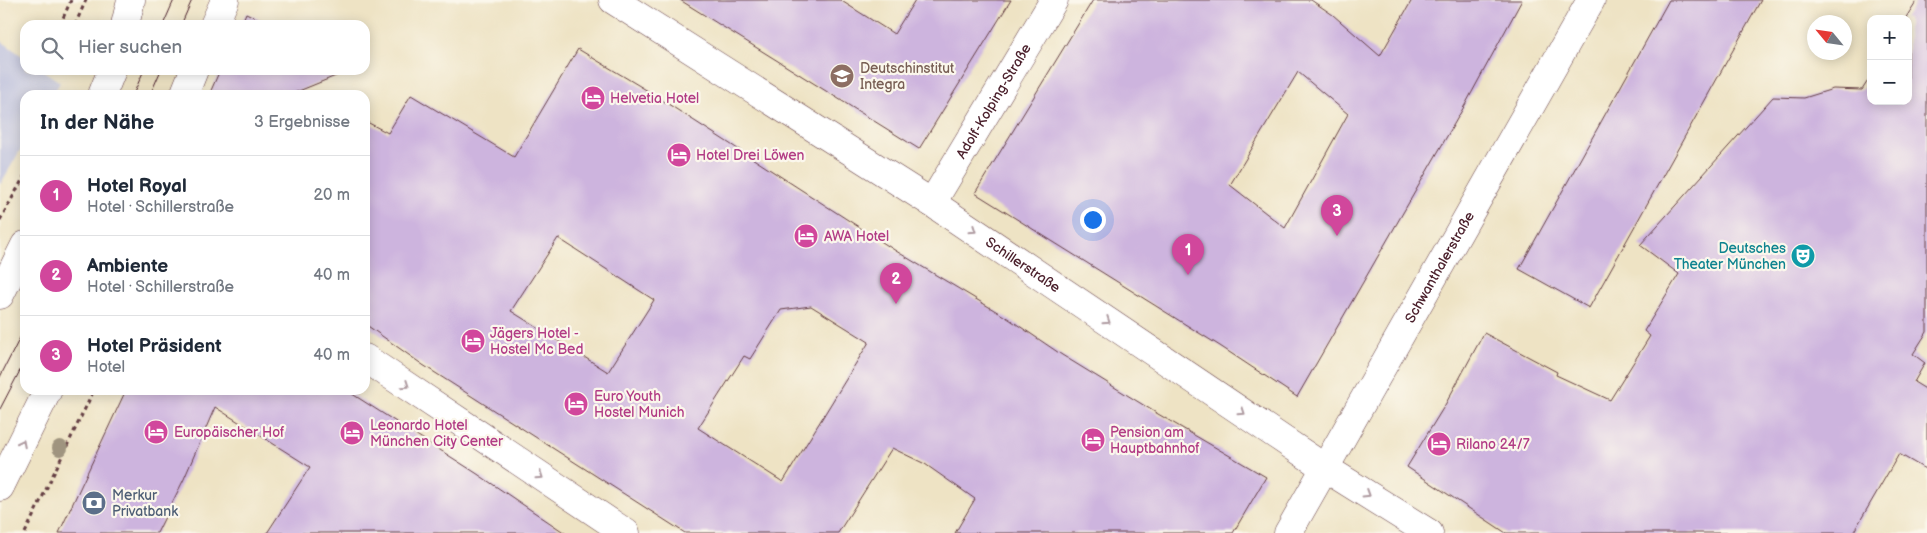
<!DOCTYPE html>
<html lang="de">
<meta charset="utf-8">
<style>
body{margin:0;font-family:"Balsamiq Sans",sans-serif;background:#f6f6f7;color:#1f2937}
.controls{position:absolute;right:15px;top:15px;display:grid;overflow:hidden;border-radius:10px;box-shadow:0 2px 12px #0003}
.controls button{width:45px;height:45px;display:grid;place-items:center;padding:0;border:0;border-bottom:1px solid #e0e1e3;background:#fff;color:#1f2937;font:25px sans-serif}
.compass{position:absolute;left:1807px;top:15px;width:45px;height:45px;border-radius:50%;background:#fff;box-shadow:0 2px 12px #0003;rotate:299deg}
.you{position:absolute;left:1092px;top:219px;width:18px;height:18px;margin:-12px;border:4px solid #fff;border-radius:50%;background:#1a73e8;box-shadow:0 0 0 8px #1a73e833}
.badge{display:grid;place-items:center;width:32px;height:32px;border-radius:50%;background:#db2777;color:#fff;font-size:16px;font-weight:700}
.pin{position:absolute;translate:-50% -41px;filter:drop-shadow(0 1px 2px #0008)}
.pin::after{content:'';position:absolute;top:26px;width:18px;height:15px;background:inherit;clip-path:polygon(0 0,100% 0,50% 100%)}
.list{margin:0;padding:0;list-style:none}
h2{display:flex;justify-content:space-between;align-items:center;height:65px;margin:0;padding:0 20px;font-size:21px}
h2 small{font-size:16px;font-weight:400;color:#747a83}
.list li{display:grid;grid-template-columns:32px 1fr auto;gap:15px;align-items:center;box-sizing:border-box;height:80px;padding:0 20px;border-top:1px solid #e0e1e3}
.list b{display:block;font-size:19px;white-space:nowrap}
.list p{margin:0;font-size:16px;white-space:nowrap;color:#747a83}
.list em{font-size:16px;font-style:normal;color:#747a83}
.icon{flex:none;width:28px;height:28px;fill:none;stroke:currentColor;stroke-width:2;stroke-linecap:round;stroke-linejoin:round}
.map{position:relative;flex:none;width:1927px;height:533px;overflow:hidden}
.search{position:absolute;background:#fff;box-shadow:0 2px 12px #0003;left:20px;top:20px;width:350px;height:55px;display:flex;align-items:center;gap:12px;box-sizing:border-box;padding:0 18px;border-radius:15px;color:#747a83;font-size:19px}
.panel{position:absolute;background:#fff;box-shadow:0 2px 12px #0003;left:20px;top:90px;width:350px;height:305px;border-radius:15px}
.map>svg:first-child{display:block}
.industrial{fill:#c0c2dd}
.building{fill:#cdb4de;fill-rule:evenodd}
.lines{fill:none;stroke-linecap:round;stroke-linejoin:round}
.minor-casing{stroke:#633c42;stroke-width:29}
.major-casing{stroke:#633c42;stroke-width:29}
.path{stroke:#633c42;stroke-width:3;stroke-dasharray:4 4;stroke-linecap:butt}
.minor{stroke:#fff;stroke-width:28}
.major{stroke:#fff;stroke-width:28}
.tram{stroke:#4a1f2b;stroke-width:1}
.tree{fill:#9f947f}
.oneway{stroke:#ae9aa0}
.labels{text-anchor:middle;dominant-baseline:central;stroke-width:4.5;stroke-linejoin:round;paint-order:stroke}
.education-label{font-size:14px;fill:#785e54;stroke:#fbf7ec;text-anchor:start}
.hotel-label{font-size:14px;fill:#b23c85;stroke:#fbf7ec;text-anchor:start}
.street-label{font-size:14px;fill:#4a1f2b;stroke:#fbf7ec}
.culture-label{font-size:14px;fill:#0d838f;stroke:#fbf7ec;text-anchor:end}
.service-label{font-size:14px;fill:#4e5e75;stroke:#fbf7ec;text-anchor:start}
</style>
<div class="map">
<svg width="1927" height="533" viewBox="0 0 1927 533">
<rect width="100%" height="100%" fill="#fbf7ec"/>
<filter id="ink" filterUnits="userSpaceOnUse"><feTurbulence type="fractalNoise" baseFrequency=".02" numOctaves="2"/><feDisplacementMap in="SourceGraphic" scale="10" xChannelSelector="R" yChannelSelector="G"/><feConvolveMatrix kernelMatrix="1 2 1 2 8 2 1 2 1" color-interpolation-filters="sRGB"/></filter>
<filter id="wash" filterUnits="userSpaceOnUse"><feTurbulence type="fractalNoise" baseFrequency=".0096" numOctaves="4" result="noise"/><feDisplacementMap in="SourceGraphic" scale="20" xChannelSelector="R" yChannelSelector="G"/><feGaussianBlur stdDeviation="1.12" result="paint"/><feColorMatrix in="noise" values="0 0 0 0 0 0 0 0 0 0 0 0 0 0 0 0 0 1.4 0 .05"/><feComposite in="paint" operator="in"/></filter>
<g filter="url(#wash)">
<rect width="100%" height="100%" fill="#eee3c4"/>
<path class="industrial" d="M0 40 25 58V70H42L60 82 53 95H25V142L0 185Z"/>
<g id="blocks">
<path class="building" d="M680 0H840L894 34 915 0H1011L919 149Z
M1093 0H1311L1333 15 1380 56 1412 0H1522L1465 105 1297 397 1220 346 975 193ZM1298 72 1348 114 1285 228 1230 185Z
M1669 0H1761L1589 308 1519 269Z
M1917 0H1927V332L1913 354 1925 363 1914 382 1927 390V470L1899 454 1853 533H1506L1407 467 1445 405 1484 333 1557 372 1556 375 1610 400 1650 336 1644 331 1679 274 1640 245 1773 97 1804 98 1833 89 1862 90 1871 76V101H1908V19H1905Z
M246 13 271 25H241Z
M578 49 648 91 896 251 1009 319 1062 355 1158 414 1266 477 1233 533H955L975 499 925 464 892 448 838 533H685L423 365 365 324V121L388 133 411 95 514 157ZM558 238 654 300 608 372 511 311ZM811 306 869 342 783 482 698 428 744 356 750 359 781 310Z
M220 70H340L343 73 289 95H209Z
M126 390H346L476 473 565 533H267L310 467 215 407 184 479 157 533H59Z"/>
</g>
</g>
<g filter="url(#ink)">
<use href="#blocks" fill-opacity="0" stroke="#633c42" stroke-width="1"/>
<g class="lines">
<defs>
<g id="minor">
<path id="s1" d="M613 0 932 203 1325 468 1429 533"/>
<path d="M125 25 131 0"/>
<path d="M214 25 225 0"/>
<path d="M102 95 112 70"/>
<path d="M184 95 194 70"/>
<path id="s2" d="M932 203 1054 0"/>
<path d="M0 295 25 245"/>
<path d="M365 358 626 533"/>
<path d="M0 487 48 390"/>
</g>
<g id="major">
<path id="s3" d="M1288 533 1591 0"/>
</g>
</defs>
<use href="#minor" class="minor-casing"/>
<use href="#major" class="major-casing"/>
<path class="path" d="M60 25 71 0
M75 25 86 0
M0 220 25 175
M25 533 94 390"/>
<use href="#minor" class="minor"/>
<use href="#major" class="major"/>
<path class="tram" d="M163 25 174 0
M181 25 192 0
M133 95 144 70
M150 95 161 70
M0 377 25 328
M0 409 25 361"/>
</g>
<circle class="tree" cx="60" cy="448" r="8"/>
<defs><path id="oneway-chevron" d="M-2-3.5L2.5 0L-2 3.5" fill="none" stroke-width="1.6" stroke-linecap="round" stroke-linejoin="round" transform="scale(1.25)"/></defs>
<g class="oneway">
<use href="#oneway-chevron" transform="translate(973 230) rotate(34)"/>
<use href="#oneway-chevron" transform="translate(1107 321) rotate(34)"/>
<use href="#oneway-chevron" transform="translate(406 385) rotate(34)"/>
<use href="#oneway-chevron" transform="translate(1242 412) rotate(34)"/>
<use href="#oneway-chevron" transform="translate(22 443) rotate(-63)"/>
<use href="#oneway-chevron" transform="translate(540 476) rotate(34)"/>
<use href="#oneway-chevron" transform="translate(1367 494) rotate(32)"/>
</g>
</g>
<defs>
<symbol id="school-disc" viewBox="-11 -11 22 22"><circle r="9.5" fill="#8d6e63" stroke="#fbf7ec"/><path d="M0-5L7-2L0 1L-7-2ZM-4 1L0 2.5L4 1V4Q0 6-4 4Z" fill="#fff"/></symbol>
<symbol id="hotel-disc" viewBox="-11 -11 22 22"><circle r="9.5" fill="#d1479c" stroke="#fbf7ec"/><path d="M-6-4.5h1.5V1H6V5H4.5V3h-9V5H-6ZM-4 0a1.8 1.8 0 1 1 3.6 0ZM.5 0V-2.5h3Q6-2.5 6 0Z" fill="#fff"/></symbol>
<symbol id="theatre-disc" viewBox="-11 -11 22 22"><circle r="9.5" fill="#0f9aa8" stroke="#fbf7ec"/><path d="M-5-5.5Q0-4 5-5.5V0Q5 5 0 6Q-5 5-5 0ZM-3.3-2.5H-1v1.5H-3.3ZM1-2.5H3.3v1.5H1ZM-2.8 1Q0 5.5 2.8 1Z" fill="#fff"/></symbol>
<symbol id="bank-disc" viewBox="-11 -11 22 22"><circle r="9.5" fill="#5c6f8a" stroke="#fbf7ec"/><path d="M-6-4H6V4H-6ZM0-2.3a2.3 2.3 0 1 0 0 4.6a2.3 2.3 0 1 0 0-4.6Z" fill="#fff"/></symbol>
</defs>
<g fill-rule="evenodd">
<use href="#school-disc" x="828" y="62" width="28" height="28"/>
<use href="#hotel-disc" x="579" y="84" width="28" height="28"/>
<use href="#hotel-disc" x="665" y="141" width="28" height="28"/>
<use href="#hotel-disc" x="792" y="222" width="28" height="28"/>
<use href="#theatre-disc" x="1789" y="242" width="28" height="28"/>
<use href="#hotel-disc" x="459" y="327" width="28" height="28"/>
<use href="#hotel-disc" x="562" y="390" width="28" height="28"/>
<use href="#hotel-disc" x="142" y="418" width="28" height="28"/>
<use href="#hotel-disc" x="338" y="419" width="28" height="28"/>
<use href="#hotel-disc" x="1079" y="426" width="28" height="28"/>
<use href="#hotel-disc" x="1425" y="430" width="28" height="28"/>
<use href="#bank-disc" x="80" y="489" width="28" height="28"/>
</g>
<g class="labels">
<g class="education-label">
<text x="860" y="68">Deutschinstitut<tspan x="860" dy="16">Integra</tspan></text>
</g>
<g class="hotel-label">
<text x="610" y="98">Helvetia Hotel</text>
<text x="696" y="155">Hotel Drei Löwen</text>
<text x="824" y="236">AWA Hotel</text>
<text x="490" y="333">Jägers Hotel -<tspan x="490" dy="16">Hostel Mc Bed</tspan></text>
<text x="594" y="396">Euro Youth<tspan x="594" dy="16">Hostel Munich</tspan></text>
<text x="370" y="425">Leonardo Hotel<tspan x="370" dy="16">München City Center</tspan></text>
<text x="174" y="432">Europäischer Hof</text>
<text x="1110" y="432">Pension am<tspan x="1110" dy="16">Hauptbahnhof</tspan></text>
<text x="1456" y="444">Rilano 24/7</text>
</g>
<g class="street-label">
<text stroke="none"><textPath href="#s2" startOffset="119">Adolf-Kolping-Straße</textPath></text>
<text stroke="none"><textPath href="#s1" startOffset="488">Schillerstraße</textPath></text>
<text stroke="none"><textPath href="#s3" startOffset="306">Schwanthalerstraße</textPath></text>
</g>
<g class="culture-label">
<text x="1786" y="248">Deutsches<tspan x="1786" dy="16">Theater München</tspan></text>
</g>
<g class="service-label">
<text x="112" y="495">Merkur<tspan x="112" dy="16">Privatbank</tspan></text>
</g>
</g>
</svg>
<div class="controls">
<button>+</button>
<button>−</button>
</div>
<svg class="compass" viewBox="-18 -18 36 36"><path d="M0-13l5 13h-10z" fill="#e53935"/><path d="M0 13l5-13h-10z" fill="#747a83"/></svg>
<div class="you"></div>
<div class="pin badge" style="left:1188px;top:275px;background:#d1479c">1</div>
<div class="pin badge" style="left:896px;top:304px;background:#d1479c">2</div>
<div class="pin badge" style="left:1337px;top:236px;background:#d1479c">3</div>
<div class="search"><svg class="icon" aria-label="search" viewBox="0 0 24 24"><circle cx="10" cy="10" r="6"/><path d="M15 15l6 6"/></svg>Hier suchen</div>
<section class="panel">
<h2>In der Nähe<small>3 Ergebnisse</small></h2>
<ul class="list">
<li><span class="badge" style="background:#d1479c">1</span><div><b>Hotel Royal</b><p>Hotel · Schillerstraße</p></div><em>20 m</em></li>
<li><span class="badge" style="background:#d1479c">2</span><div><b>Ambiente</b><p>Hotel · Schillerstraße</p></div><em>40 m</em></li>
<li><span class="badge" style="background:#d1479c">3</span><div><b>Hotel Präsident</b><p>Hotel</p></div><em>40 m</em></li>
</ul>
</section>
</div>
